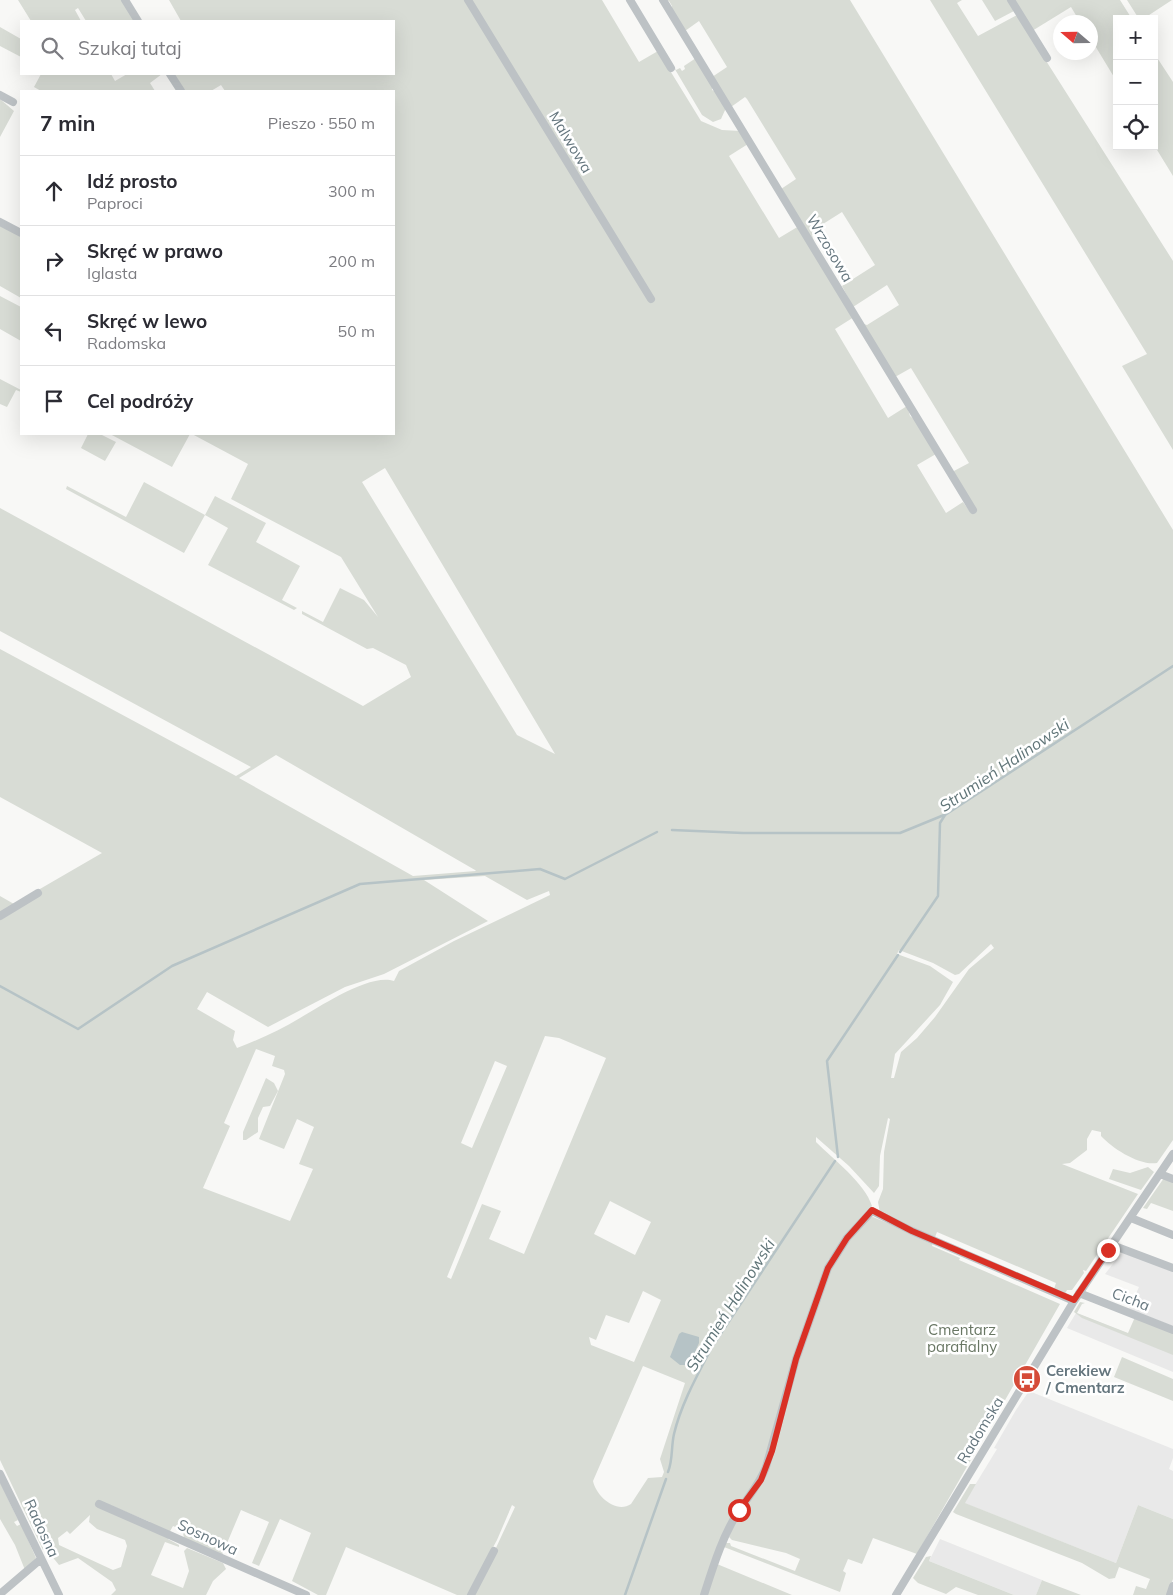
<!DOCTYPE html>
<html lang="pl">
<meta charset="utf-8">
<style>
body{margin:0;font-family:Mulish,sans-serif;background:#f7f7f7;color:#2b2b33}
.controls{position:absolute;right:15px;top:15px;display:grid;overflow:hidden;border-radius:0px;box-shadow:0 5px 20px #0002}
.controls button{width:45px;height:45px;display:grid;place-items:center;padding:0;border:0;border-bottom:1px solid #e1e1e2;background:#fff;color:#2b2b33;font:25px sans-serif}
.compass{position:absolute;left:1053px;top:15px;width:45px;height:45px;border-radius:50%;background:#fff;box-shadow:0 5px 20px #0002;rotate:290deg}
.stop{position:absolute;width:15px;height:15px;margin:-11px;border:4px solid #d93025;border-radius:50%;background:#fff}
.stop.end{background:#d93025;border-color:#fff;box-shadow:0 1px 5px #0008}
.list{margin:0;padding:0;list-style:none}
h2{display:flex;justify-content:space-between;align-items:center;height:65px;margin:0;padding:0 20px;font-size:21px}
h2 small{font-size:16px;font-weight:400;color:#7c7c81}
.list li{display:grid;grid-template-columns:32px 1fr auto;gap:15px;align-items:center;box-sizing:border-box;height:70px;padding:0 20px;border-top:1px solid #e1e1e2}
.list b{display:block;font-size:19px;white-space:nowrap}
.list p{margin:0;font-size:16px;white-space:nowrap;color:#7c7c81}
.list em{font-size:16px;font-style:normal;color:#7c7c81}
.icon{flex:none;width:28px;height:28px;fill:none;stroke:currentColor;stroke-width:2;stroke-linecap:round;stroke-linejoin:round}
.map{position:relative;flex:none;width:1173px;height:1595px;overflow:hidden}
.search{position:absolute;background:#fff;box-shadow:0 5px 20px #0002;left:20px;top:20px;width:375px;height:55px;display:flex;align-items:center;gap:12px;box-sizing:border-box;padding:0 18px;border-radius:0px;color:#7c7c81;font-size:19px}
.panel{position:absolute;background:#fff;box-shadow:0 5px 20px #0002;left:20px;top:90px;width:375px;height:345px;border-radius:0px}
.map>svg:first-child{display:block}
.built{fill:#e9e9e9}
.green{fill:#d8dcd5;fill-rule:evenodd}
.water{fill:#b6c3c6}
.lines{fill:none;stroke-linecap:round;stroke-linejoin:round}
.stream{stroke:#b6c3c6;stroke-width:2.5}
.minor{stroke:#bdc2c5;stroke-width:8}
.route{stroke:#d93025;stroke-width:6}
.labels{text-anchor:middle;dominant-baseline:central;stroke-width:5;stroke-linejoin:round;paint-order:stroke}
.street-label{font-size:15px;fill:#65767e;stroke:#fff}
.park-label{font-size:15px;fill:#697764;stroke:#fff}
.poi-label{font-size:15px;font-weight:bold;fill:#65767e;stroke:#fff;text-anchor:start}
.water-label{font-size:16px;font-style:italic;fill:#607578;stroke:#fff}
</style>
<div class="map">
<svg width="1173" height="1595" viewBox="0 0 1173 1595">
<rect width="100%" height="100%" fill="#f8f8f6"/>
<path class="built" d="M1123 1251 1173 1270V1326L1129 1309 1139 1287 1105 1274Z
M1076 1313 1173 1351V1372L1067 1328Z
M1029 1391 1173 1449V1458L1169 1469 1173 1471V1519L1138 1505 1116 1563 964 1503 997 1449 994 1448 1016 1410Z
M940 1539 1042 1580 1036 1595H1014L929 1561Z"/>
<path class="green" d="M18 0H123L136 21H86L78 8 75 10 81 21H31Z
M169 0H602L639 62 658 51 701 121 722 130 741 131 748 144 729 156 779 238 799 226 854 317 835 329 888 418 907 406 910 416 916 421 936 454 917 465 946 513 963 502 971 513 952 472 969 463 911 368 895 377 864 324 867 325 899 305 887 285 853 307 842 286 875 265 842 212 823 224 825 227 812 235 815 244 781 189 796 179 747 99 745 97 731 107 712 77 727 67 699 21 685 31 671 9 672 6 669 1 666 0H850L1173 530V1140L1157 1163C1140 1166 1113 1149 1101 1136V1132L1092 1130 1087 1139V1150L1070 1163 1062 1164 1138 1194 1086 1271 1083 1270 1084 1273 1072 1290H1067L1065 1294 1054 1289 1056 1283 937 1232 935 1237 880 1213 878 1202 883 1189 884 1152 890 1119 888 1118 880 1156 879 1186 874 1193 849 1166 816 1137V1142C833 1159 865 1183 872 1206L828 1260 798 1344 784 1409 828 1271 838 1254 868 1218 873 1217 933 1242 932 1246 960 1258 959 1260 1060 1304 917 1554 873 1538 862 1564 848 1559 843 1571 846 1573 840 1592 724 1547 726 1543H730L731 1546 795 1571 800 1559 786 1553 732 1540 729 1537 739 1505 734 1506 733 1510 737 1511 717 1564 792 1595H474L515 1507 512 1505 497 1540 467 1595H457L346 1547 326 1595H318L292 1581 311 1533 280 1519 259 1566 252 1563 269 1522 241 1510 222 1555 185 1541 182 1530 173 1526 169 1533 150 1524V1522L105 1503 168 1536V1539L179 1545V1547L165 1542 151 1575 183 1588 189 1571 184 1551 187 1548 223 1563 226 1569 213 1581 206 1595H111L116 1590 112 1582 78 1558 59 1565 46 1549 43 1550 0 1460V896L14 904 102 853 0 797V649L236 776 251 767 0 631V508L363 706 411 677 406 665 373 648 367 649 302 614V611L323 622 340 588 364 600 378 617 341 557 231 499 248 464 192 434H394V91H225L221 85 211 91H184L173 74H394V21H181ZM385 468 555 754 517 735 362 482ZM276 755 475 870 476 871 413 876 239 778ZM485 876 527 900 549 891 550 895 454 941 399 971 394 981C370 973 321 1006 300 1018 280 1030 258 1040 237 1048L233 1040 235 1031 197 1009 207 992 268 1027 345 987 384 974 488 921 424 880ZM991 944 994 948 969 969 935 1017 917 1038 901 1052 894 1078H891L895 1054 940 1005 953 982 930 966 897 954 899 950 933 963 955 975 959 974ZM545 1036 559 1038 606 1058 524 1254 489 1239 501 1211 482 1204 451 1279 447 1277ZM256 1049 275 1056 272 1066 284 1070 285 1074 259 1139 284 1149 297 1119 314 1127 299 1164 313 1169 290 1221 203 1188 230 1126 224 1123ZM495 1061 507 1066 472 1148 461 1143ZM610 1201 651 1222 635 1255 594 1234ZM643 1291 661 1300 634 1362 591 1345 589 1337 596 1340 606 1315 629 1323ZM643 1366 685 1383 660 1459 664 1472 662 1477 648 1478 631 1504C616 1514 596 1496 593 1481ZM90 1515 89 1522 97 1529 125 1540 127 1546 121 1567 113 1570 59 1545 58 1538 67 1531 70 1534Z
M930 0H962L957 3 978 36 1017 15 1173 261V450L1122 366 1147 354Z
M982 0H1008L1014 11 995 21Z
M1013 0H1120L1132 19H1117V82L1091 39 1090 22H1080L1071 7 1032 31Z
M1127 0H1172L1143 19H1139Z
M0 27 21 39V57L0 46Z
M663 49 676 70 680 68 682 71 685 69 684 66 696 58 712 85V90L716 92 726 108 721 119 713 122 702 115Z
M1154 53 1173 82V176L1154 145Z
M41 74H111L115 81 127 74H162L150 83 155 91H41L34 87Z
M0 99 14 111 0 137Z
M0 225 21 237V298L0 286Z
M0 296 21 307V341L0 329Z
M0 379 21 390V392L16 390 7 407 0 404Z
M88 434H100L116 442 105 461 81 448Z
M110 434H190L172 467Z
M144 482 205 515 215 496 266 523 256 542 300 566 282 600 297 608 294 610 208 565 228 528 205 515 184 553 66 489 67 486 126 517Z
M266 1078 274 1083 278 1091 270 1106 263 1107 258 1118V1132L246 1140H243V1132Z
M1148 1167 1154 1172 1141 1190 1109 1179 1113 1169 1130 1173Z
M1164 1178 1173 1181V1211L1151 1203 1147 1209 1143 1208Z
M1080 1302 1085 1303 1082 1304 1077 1313 1128 1333 1135 1317 1173 1332V1355L1082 1318 1074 1312Z
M1122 1357 1173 1379V1401L1114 1377Z
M0 1482 18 1520 14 1522 17 1526 21 1524 36 1558 25 1570 15 1545 0 1519Z
M970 1484H976L965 1503 1116 1563 1138 1505 1173 1519V1579L1168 1595H1133L1136 1586 1146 1589 1150 1579 1119 1567 1115 1578 1109 1579 1082 1563 956 1514 953 1512Z
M931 1556 929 1561 1014 1595H978L956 1587 946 1594 918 1583 913 1578 926 1557Z
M1042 1580 1044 1581 1081 1595H1036Z"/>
<path class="water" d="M682 1332 699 1337V1343L689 1365H680L670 1357 679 1334Z"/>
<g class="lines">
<path class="stream" d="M672 830 743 833H900L944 815
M900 952 938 896 940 823 945 815 1173 666
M0 986 78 1029 172 966 360 884 540 869 565 879 657 832
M838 1157 827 1061 898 955
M668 1472C673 1460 671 1447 674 1434 681 1404 698 1374 712 1347L835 1161
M625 1595 666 1479"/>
<path class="minor" d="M125 0 138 21
M468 0 651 299
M630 0 671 68
M663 0 973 510
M1011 0 1047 58
M170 74 181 91
M0 95 13 102
M0 222 21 233
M0 916 38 893
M1160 1174 1173 1179
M1131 1218 1173 1235
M1112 1245 1173 1268
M1079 1293 1173 1330
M0 1474 59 1595
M99 1504 306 1595
M0 1594 41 1559
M471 1595 494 1551
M704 1595C713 1567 723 1534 740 1509 750 1495 760 1483 766 1467L796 1359 828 1268 847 1238 872 1211 912 1231 1074 1301
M896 1595 1074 1301 1173 1154
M1170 1595 1173 1586"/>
</g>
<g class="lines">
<path class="route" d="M739 1510 761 1480 772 1451 796 1359 828 1268 847 1238 872 1210 912 1231 1074 1300 1108 1250"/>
</g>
<defs>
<symbol id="bus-disc" viewBox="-11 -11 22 22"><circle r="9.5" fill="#d54b38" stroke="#fff"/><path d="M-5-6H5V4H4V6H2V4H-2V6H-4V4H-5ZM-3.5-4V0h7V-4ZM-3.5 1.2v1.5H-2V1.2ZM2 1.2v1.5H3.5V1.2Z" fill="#fff"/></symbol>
</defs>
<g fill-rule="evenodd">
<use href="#bus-disc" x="1011" y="1363" width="32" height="32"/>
</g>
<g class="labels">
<g class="street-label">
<text transform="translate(571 142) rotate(59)">Malwowa</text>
<text transform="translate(830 248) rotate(59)">Wrzosowa</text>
<text transform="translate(1131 1299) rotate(21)">Cicha</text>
<text transform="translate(980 1430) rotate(-59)">Radomska</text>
<text transform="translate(42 1528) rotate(65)">Radosna</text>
<text transform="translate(208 1537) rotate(25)">Sosnowa</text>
</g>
<g class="park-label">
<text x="962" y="1329">Cmentarz<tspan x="962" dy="17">parafialny</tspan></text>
</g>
<g class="poi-label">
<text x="1046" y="1370">Cerekiew<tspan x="1046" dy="17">/ Cmentarz</tspan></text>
</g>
<g class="water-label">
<text transform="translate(1004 765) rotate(-34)">Strumień Halinowski</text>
<text transform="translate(730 1305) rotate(-58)">Strumień Halinowski</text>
</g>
</g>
</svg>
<div class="controls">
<button>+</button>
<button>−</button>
<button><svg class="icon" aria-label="locate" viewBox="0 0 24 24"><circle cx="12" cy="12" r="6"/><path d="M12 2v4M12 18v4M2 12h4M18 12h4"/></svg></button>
</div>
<svg class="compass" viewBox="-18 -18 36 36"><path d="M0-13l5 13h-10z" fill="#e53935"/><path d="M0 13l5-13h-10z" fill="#7c7c81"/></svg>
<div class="stop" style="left:739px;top:1510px"></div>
<div class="stop end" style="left:1108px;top:1250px"></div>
<div class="search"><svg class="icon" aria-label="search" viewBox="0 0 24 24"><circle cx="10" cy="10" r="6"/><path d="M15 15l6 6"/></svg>Szukaj tutaj</div>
<section class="panel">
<h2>7 min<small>Pieszo · 550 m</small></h2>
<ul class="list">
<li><svg class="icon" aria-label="ahead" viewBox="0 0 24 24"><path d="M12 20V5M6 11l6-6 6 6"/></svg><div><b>Idź prosto</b><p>Paproci</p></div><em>300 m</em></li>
<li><svg class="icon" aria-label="right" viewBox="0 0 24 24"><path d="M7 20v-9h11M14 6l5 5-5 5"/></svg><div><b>Skręć w prawo</b><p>Iglasta</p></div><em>200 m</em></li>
<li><svg class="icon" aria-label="left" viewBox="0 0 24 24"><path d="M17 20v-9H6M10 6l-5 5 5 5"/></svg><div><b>Skręć w lewo</b><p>Radomska</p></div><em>50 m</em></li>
<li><svg class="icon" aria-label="arrive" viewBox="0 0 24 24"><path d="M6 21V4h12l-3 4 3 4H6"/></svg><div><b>Cel podróży</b></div></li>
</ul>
</section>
</div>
